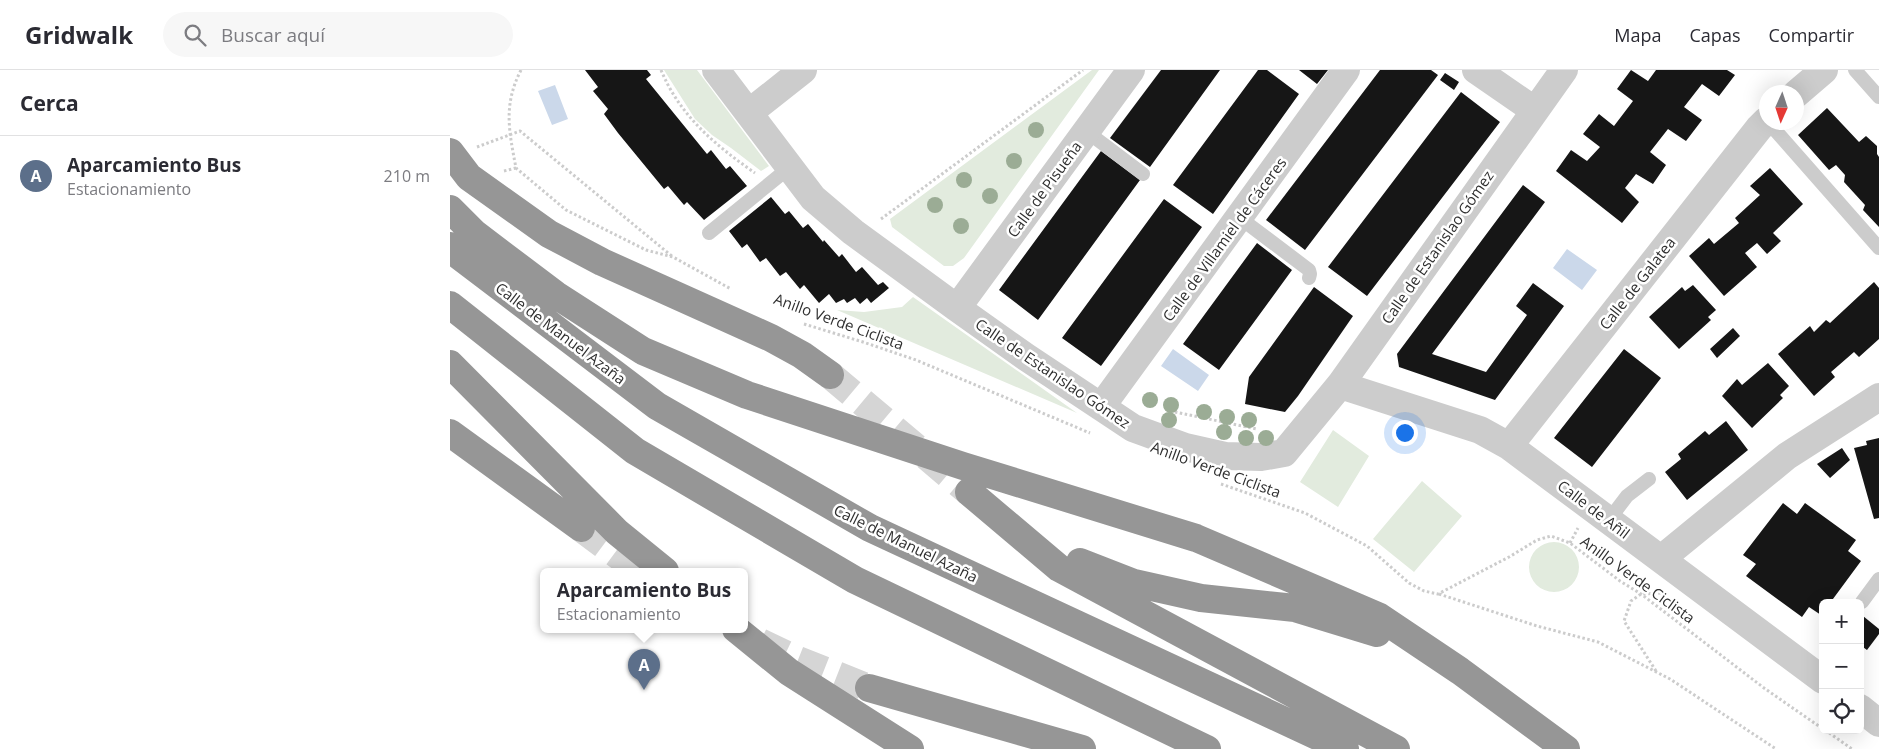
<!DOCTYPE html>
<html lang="es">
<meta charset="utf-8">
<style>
body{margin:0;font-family:"Open Sans",sans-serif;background:#f7f7f7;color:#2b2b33}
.controls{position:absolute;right:15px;bottom:15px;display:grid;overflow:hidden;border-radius:8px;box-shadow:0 5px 20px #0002}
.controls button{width:45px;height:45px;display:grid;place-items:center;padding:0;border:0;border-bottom:1px solid #e1e1e2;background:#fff;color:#2b2b33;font:25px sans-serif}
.compass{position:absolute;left:1309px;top:15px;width:45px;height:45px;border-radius:50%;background:#fff;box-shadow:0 5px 20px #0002;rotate:183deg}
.you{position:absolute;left:954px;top:362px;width:18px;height:18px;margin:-12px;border:4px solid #fff;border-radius:50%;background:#1a73e8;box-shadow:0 0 0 8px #1a73e833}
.badge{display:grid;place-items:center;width:32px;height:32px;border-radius:50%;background:#111827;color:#fff;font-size:16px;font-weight:700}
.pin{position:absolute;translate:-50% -41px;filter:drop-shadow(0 1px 2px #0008)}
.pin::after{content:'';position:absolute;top:26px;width:18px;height:15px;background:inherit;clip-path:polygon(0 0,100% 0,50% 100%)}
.popup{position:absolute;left:90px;top:498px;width:208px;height:65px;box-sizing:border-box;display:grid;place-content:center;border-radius:8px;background:#fff;filter:drop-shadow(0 1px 4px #0005);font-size:16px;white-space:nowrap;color:#7c7c81}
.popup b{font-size:19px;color:#2b2b33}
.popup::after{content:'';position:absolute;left:50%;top:100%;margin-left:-10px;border:10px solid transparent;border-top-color:#fff}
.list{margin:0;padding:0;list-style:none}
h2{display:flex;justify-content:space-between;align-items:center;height:65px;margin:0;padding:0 20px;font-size:21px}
h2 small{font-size:16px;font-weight:400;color:#7c7c81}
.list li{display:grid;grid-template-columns:32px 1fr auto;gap:15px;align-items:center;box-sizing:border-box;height:80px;padding:0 20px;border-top:1px solid #e1e1e2}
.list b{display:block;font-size:19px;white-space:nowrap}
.list p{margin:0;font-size:16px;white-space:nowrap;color:#7c7c81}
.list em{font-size:16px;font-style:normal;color:#7c7c81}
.icon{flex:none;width:28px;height:28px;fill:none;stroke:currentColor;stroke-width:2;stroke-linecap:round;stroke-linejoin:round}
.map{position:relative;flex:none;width:1429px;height:679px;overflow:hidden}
header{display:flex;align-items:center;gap:30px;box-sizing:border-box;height:70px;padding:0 25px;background:#fff;border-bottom:1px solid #e1e1e2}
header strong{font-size:24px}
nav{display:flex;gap:28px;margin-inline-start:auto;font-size:18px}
.search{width:350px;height:45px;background:#f7f7f7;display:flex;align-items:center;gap:12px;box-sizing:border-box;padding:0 18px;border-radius:28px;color:#7c7c81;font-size:19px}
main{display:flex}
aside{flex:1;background:#fff}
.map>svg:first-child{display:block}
.green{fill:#e2ebde}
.water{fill:#cbd8ea}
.building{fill:#161616}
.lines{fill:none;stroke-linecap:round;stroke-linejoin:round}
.highway-tunnel{stroke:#d5d5d5;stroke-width:28;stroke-dasharray:28 14;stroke-linecap:butt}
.path{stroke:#ccc;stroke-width:3;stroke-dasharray:2.5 2.5;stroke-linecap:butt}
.lane{stroke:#ccc;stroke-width:14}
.street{stroke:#ccc;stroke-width:28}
.highway{stroke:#969696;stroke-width:28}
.tree{fill:#9bac95}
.labels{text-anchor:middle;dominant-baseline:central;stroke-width:5;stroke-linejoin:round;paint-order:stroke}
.street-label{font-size:15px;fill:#2f2f2f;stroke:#fff}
</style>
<header>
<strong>Gridwalk</strong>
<div class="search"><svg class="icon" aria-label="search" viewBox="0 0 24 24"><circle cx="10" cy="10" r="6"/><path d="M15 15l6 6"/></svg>Buscar aquí</div>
<nav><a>Mapa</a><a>Capas</a><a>Compartir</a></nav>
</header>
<main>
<aside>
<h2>Cerca<small></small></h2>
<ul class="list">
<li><span class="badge" style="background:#5c6f8a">A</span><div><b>Aparcamiento Bus</b><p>Estacionamiento</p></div><em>210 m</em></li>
</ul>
</aside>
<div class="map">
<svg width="1429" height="679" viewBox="0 0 1429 679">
<rect width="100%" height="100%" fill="#fff"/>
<path class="green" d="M214 0H247L319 96 311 101 281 78 262 65 245 49Z
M642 0H649L514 188 503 196H494L442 157 440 149Z
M463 227 627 343 387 240 414 242 452 237Z
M883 360 919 386 888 437 850 412Z
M972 411 1012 446 964 502 923 469Z
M1079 497a25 25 0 1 1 50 0a25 25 0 1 1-50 0Z"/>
<path class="water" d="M105 15 118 49 102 55 88 21Z
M1117 179 1147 200 1132 220 1103 198Z
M723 279 759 305 748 321 711 296Z"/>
<path class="building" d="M135 0H197L201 5 196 9 257 84 261 80 276 99 280 96 297 116 254 150 237 132 234 135 218 116 214 119 168 63 154 44 158 39 143 21 148 17Z
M711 0H770L700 97 660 68Z
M808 0H817L849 24 763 144 723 115Z
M849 0H878L867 14Z
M930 0H981L988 5 855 180 816 150Z
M1181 0 1198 11 1206 0H1277L1285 5 1269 26 1252 14 1234 37 1252 50 1236 71 1218 59 1200 82 1216 95 1203 114 1186 104 1175 118 1189 132 1172 153 1106 101 1121 80 1137 91 1150 77 1133 64 1149 44 1164 56 1183 31 1167 19Z
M995 3 1009 12 1004 20 990 10Z
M1011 22 1050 52 917 226 878 197Z
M1377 38 1409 72 1416 66 1427 76V84L1429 87V157L1413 140 1415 135 1394 112 1395 105 1386 95 1379 100 1348 65Z
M651 81 690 110 588 250 549 220Z
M1320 98 1353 134 1323 163 1331 171 1317 184 1307 173 1295 183 1307 197 1274 226 1239 186 1259 168 1264 174 1289 153 1285 148 1310 125 1300 116Z
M1073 115 1095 132 982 284 1036 302 1077 245 1066 236 1083 213 1114 236 1045 330 949 297 947 284Z
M321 127 335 144 339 141 353 158 358 154 373 172 374 170 389 187 392 184 406 202 412 197 428 215 433 212 439 218 421 233 417 228 410 234 405 228 397 233 394 229 386 233 379 224 369 233 354 215 350 219 336 202 330 206 316 188 310 192 297 174 292 178 279 161Z
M714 129 752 157 651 296 612 268Z
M807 173 842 200 769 300 733 274Z
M1424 212 1429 218V269L1409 287 1404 282 1381 302 1385 307 1364 326 1328 284 1360 256 1364 262 1376 250 1380 253Z
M1243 215 1266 240 1258 247 1261 250 1229 279 1199 247 1232 217 1235 221Z
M864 217 903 246 848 326 835 342 795 334 799 307Z
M1283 258 1290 266 1267 288 1260 279Z
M1174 279 1211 308 1142 397 1104 368Z
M1318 293 1339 316 1330 325 1333 328 1302 358 1272 326 1287 309 1292 315Z
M1276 351 1298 380 1237 430 1215 402 1231 389 1228 384 1255 361 1259 365Z
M1429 368V448L1424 449 1404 378 1417 375 1416 371Z
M1392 378 1400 390 1380 408 1367 394Z
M1333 433 1347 444 1355 433 1406 470 1398 481 1411 491 1380 533H1373V542L1371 545 1359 537 1352 547 1296 506 1306 494 1293 485Z
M1413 546 1429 559V564L1417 580 1410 575V549Z"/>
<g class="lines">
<path class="highway-tunnel" d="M380 305 519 422
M131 458 189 501
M310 572 343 588 419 618"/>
<path class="path" d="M71 0C53 35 59 61 66 98L116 140 196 180 223 187 281 219
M211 0C230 46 265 75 305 103
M27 77 70 61 223 187
M54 101 66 98
M431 149 633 0
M354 254 413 272 466 290 640 363
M720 341 807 359
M771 414 855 443 917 476 959 513 974 521 988 524 1059 487 1087 470 1101 466 1120 473 1170 511 1191 524 1314 618 1373 659
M1120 473 1128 458
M989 524 1087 556 1148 572 1220 609 1326 679
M1206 601 1174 551 1181 531 1191 524 1212 523
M1375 660 1402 679"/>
<path class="lane" d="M1405 0 1429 27
M1318 52 1429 178
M636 61 693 104
M790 148 859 200 860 204 859 208
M259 163 340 97
M1158 451 1177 426 1199 409
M1412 532 1429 509"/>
<path class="street" d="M266 0 363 128 403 162 507 238 576 287 683 358 735 377 775 386 811 387 834 383 890 315 1114 0
M1026 0 1084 40
M1346 24 1374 0
M300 42 353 0
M507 238 681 0
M890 315 1030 360 1059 376 1373 610
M651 337 896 0
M1059 376 1309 58 1316 51
M1211 489 1337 386 1429 327
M1410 638 1429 653"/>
<path class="highway" d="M0 82 19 107 99 164 152 192 321 268 352 285 380 305
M0 139 24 163 106 225 193 281 297 325 513 396 746 468 928 546 1010 601 1116 679
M0 176 8 185 207 336 420 458 895 679
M0 235 185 381 405 510 757 679
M0 294 167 462 215 501
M0 363 131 458
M519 422 609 498 946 679
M630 492 684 513 751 528 845 538 927 563
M286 559 339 602 460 679
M419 618 632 679"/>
</g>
<g class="tree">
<circle cx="586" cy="60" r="8"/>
<circle cx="564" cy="91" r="8"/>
<circle cx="514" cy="110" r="8"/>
<circle cx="540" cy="126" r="8"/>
<circle cx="485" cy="135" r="8"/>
<circle cx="511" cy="156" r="8"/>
<circle cx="700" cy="330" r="8"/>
<circle cx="721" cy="335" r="8"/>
<circle cx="754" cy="342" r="8"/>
<circle cx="777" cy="347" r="8"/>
<circle cx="719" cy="350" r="8"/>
<circle cx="799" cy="350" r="8"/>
<circle cx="774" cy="362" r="8"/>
<circle cx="796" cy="368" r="8"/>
<circle cx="816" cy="368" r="8"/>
</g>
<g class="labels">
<g class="street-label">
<text transform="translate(594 119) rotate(-54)">Calle de Pisueña</text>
<text transform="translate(774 169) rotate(-54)">Calle de Villamiel de Cáceres</text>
<text transform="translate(987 177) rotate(-55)">Calle de Estanislao Gómez</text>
<text transform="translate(1187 213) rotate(-52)">Calle de Galatea</text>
<text transform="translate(389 251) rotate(20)">Anillo Verde Ciclista</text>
<text transform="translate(111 263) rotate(37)">Calle de Manuel Azaña</text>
<text transform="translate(603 303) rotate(34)">Calle de Estanislao Gómez</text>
<text transform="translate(766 399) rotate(20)">Anillo Verde Ciclista</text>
<text transform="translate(1144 439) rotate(37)">Calle de Añil</text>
<text transform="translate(456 473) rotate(26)">Calle de Manuel Azaña</text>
<text transform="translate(1188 509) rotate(36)">Anillo Verde Ciclista</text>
</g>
</g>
</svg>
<div class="controls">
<button>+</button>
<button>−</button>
<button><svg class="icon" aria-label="locate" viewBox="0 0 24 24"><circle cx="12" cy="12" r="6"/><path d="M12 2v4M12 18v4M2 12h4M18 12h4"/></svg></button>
</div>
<svg class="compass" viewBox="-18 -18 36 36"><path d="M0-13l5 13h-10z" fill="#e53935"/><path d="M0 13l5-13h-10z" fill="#7c7c81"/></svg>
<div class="you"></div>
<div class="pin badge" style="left:194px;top:620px;background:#5c6f8a">A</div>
<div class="popup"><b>Aparcamiento Bus</b>Estacionamiento</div>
</div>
</main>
